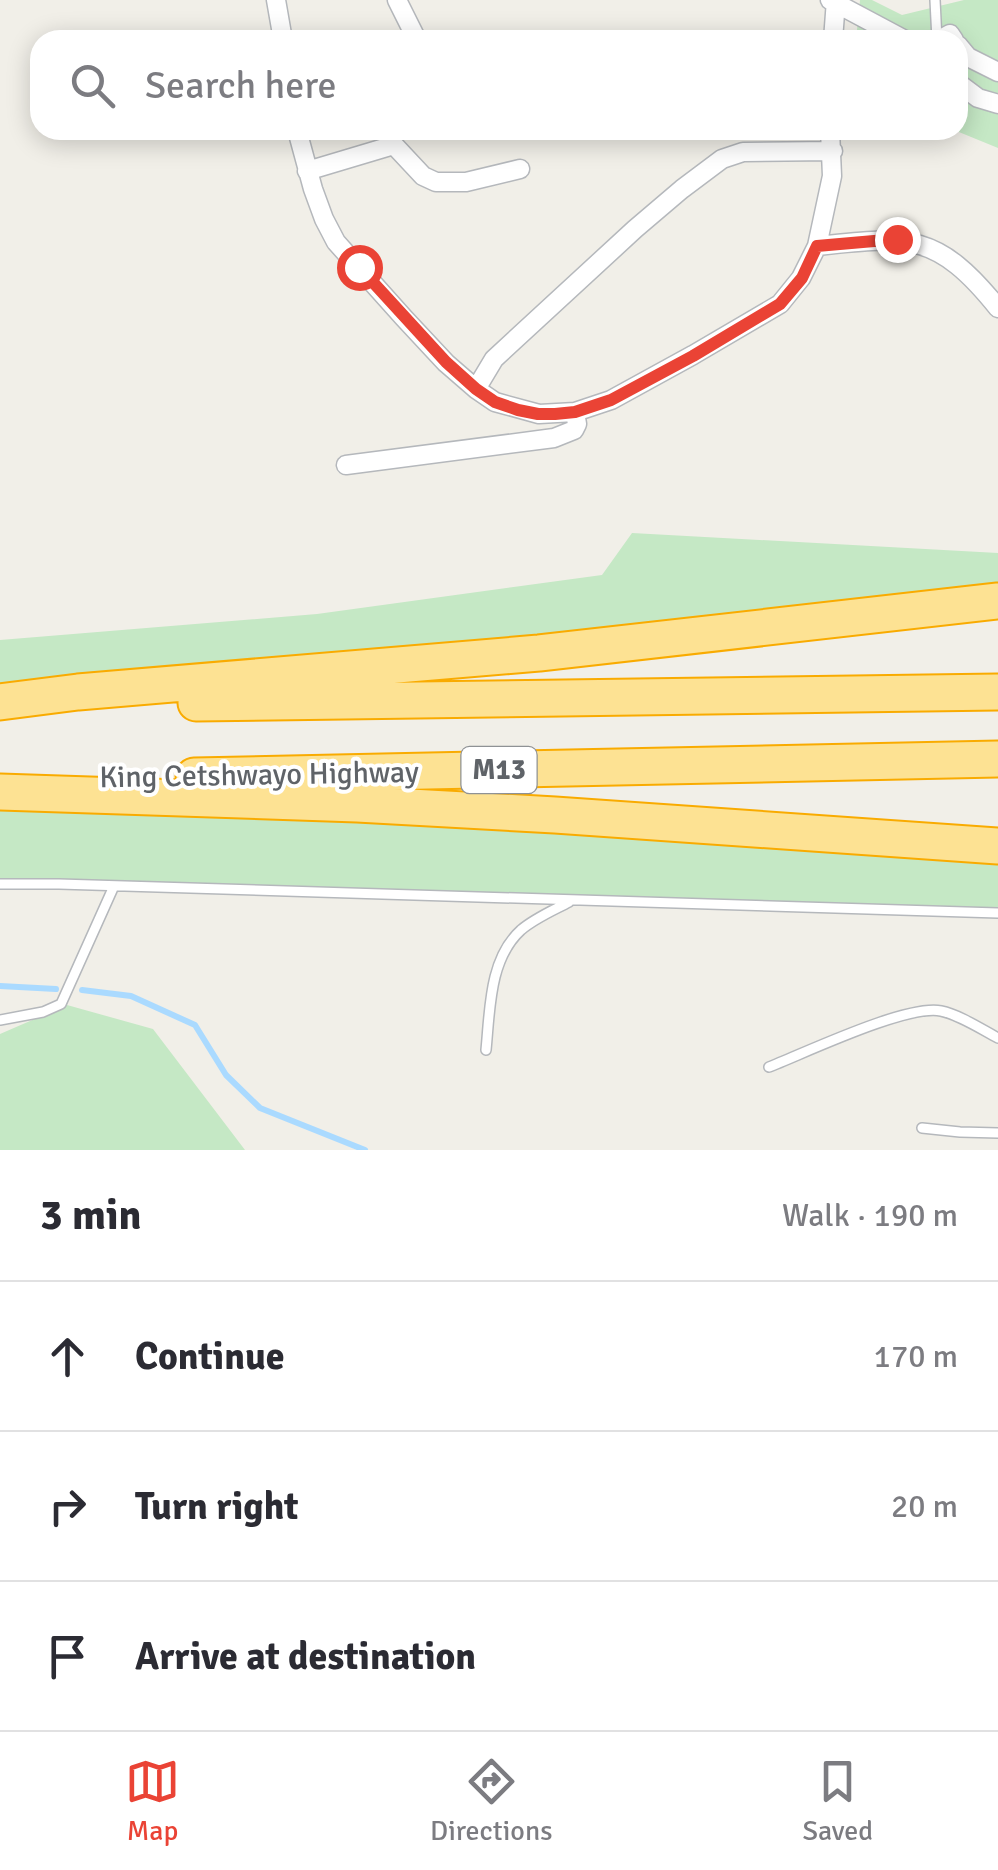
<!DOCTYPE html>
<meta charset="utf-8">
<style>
body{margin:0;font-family:Signika,sans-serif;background:#f2f2f3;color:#2b2b33}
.stop{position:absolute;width:30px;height:30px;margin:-22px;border:8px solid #ea4335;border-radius:50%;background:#fff}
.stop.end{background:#ea4335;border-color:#fff;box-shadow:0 2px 10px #0008}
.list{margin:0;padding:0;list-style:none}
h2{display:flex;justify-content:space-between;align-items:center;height:130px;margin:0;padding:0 40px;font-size:42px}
h2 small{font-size:32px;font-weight:400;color:#7c7c81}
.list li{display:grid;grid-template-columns:65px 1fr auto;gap:30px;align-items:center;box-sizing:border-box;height:150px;padding:0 40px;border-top:2px solid #e1e1e2}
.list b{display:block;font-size:38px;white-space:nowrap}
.list em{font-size:32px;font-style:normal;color:#7c7c81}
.icon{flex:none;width:55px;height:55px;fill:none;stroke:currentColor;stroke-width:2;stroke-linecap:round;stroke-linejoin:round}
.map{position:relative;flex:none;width:998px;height:1150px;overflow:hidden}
.search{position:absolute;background:#fff;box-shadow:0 5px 25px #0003;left:30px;right:30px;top:30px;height:110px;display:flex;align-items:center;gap:25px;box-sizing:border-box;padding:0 35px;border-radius:30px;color:#7c7c81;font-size:38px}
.sheet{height:580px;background:#fff}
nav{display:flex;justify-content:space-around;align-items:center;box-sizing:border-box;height:140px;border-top:2px solid #e1e1e2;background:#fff;font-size:28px;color:#7c7c81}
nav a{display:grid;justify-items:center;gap:5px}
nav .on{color:#ea4335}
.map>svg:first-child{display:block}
.green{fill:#c5e8c5}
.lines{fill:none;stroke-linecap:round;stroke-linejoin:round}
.stream{stroke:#aadaff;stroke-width:6}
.service-casing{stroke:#b5b8bc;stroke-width:12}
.minor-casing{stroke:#b5b8bc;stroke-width:21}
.motorway-casing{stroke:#f9ab00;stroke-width:39}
.service{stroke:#fff;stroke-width:9}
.minor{stroke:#fff;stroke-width:18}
.motorway{stroke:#fde293;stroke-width:35}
.route{stroke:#ea4335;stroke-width:12}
.labels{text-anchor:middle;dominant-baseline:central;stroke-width:8;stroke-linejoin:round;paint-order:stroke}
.shield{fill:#fff;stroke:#8f9295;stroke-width:2.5}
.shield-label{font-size:28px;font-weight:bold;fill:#5f6368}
.street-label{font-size:30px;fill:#5f6368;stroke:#fff}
</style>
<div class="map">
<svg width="998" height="1150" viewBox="0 0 998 1150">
<rect width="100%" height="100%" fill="#f1efe8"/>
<path class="green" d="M860 0H872L902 15 964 0H998V148L954 130H958V40H856Z
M632 533 998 553V601L0 702V640L317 614 602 575Z
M0 794 998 848V913L0 884Z
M67 1005 153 1029 245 1150H0V1034Z"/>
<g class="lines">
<path class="stream" d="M0 986 56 989
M82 990 131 996 195 1025 226 1075 260 1108 365 1150"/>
<defs>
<path id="service" d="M935 0 937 40
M0 884H59L998 913
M0 1020 43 1012 61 1004 114 886
M486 1050C490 1010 489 959 521 930 535 918 554 910 569 902
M769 1067C805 1053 907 1004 941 1011 960 1015 981 1029 998 1038
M922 1128 960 1132 998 1133"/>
<path id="minor" d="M276 0 283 40
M397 0 417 40
M830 0 905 40
M833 40 836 0
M939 40 950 34 954 40
M958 45 968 57 998 72
M958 83 978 98 998 104
M297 130 313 189 324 219 336 242 404 318 446 363 476 389 495 402 539 414 575 412 611 400 693 355 780 304 801 278 817 246 832 176 830 130
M387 130 394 145 423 176 436 182H466L520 169
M307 171 394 145
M817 246C908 236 937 232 998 308
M476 389 494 359 635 229 682 189 722 159 743 152 833 151
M346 465 554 438 574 430 577 424 575 412"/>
<path id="motorway" d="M0 702 78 692 539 653 998 601
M196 703 998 692
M194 776 998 759
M0 792 357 804 555 815 998 846"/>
</defs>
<use href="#service" class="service-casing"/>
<use href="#minor" class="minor-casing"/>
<use href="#motorway" class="motorway-casing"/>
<use href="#service" class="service"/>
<use href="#minor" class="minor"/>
<use href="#motorway" class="motorway"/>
</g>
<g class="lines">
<path class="route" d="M359 267 446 362 476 389 495 402 518 410 538 414H555L575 412 611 400 693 356 780 304 802 278 817 246 897 239"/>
</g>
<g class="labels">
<rect class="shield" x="461.5" y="747" width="75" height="46" rx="8"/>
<g class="shield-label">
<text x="499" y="770">M13</text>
</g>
<g class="street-label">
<text transform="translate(259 775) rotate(-1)">King Cetshwayo Highway</text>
</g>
</g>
</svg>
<div class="stop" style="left:359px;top:267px"></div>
<div class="stop end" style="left:897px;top:239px"></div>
<div class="search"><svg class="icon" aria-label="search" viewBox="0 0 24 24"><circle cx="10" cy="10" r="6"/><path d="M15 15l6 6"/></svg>Search here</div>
</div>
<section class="sheet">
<h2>3 min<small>Walk · 190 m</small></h2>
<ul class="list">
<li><svg class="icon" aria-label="ahead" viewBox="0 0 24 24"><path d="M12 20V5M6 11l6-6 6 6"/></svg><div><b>Continue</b></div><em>170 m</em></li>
<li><svg class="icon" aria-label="right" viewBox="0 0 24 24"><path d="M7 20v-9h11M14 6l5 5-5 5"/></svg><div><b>Turn right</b></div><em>20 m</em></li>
<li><svg class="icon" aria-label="arrive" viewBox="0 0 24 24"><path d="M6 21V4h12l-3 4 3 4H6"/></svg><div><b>Arrive at destination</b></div></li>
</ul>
</section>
<nav>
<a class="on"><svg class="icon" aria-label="map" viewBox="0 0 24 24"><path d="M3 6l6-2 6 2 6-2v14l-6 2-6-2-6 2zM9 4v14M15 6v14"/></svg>Map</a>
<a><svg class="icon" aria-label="directions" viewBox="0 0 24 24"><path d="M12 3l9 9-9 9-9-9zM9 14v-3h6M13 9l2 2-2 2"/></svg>Directions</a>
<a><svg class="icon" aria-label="saved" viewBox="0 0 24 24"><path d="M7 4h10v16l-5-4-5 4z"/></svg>Saved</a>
</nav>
